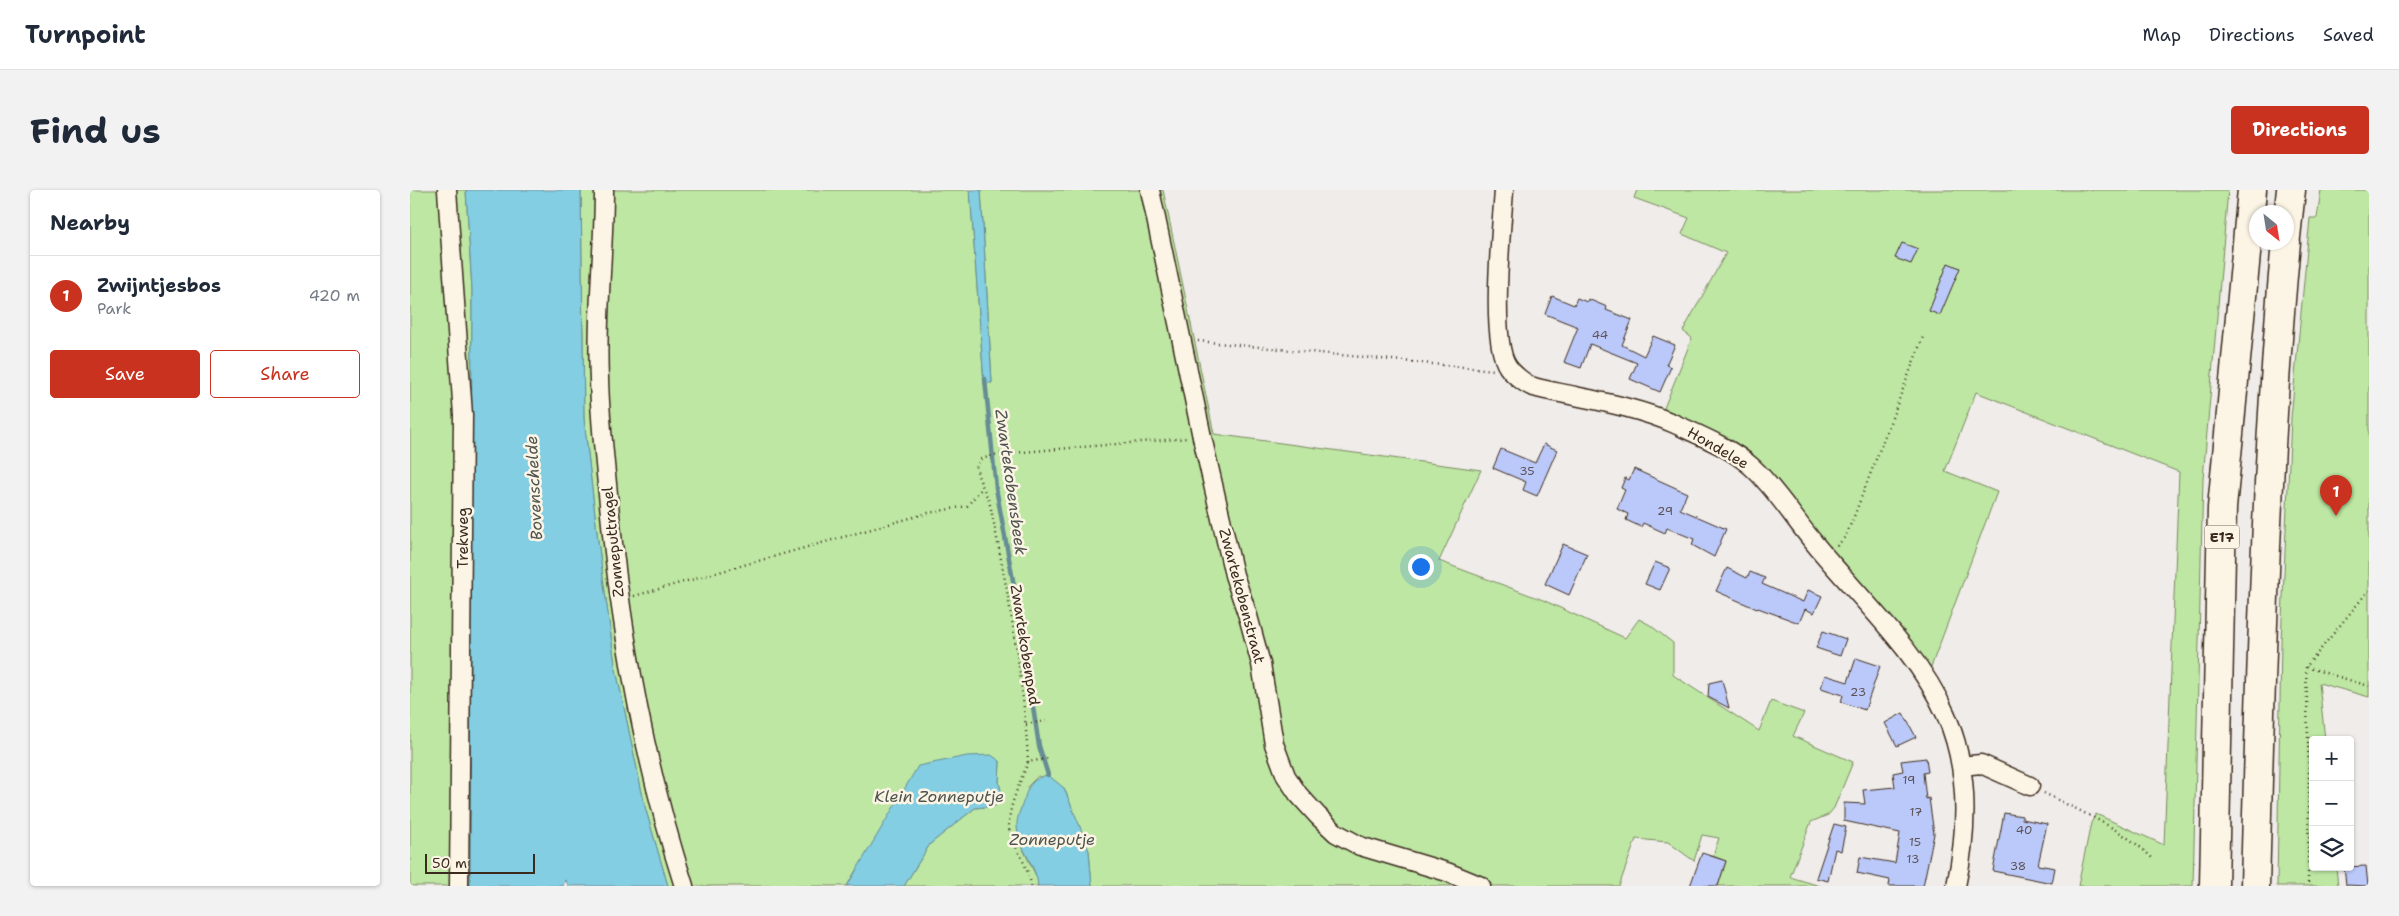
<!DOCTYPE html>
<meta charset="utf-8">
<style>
body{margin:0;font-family:"Shantell Sans",sans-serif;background:#f2f2f3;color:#1f2937}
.controls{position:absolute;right:15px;bottom:15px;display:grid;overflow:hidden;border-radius:5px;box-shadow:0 1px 4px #0004}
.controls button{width:45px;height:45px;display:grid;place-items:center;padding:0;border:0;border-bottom:1px solid #e0e1e3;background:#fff;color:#1f2937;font:25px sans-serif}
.compass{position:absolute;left:1839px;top:15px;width:45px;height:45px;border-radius:50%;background:#fff;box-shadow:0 1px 4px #0004;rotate:150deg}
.scale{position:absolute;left:15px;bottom:12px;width:110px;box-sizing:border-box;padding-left:5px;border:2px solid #3b2a1e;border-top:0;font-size:14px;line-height:18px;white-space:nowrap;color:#3b2a1e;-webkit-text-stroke:4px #fcf5e5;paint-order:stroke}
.you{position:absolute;left:1010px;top:376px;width:18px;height:18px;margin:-12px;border:4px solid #fff;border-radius:50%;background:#1a73e8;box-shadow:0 0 0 8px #1a73e833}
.badge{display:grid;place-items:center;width:32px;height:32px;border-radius:50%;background:#c8321e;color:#fff;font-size:16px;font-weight:700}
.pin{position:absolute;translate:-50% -41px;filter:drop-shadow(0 1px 2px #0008)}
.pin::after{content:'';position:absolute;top:26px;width:18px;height:15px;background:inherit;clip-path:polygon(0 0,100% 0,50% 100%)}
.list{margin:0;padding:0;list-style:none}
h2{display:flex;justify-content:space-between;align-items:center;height:65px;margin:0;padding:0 20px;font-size:21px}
h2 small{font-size:16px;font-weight:400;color:#747a83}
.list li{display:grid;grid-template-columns:32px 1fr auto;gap:15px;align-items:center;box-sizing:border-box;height:80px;padding:0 20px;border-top:1px solid #e0e1e3}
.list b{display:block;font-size:19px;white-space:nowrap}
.list p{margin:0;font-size:16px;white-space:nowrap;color:#747a83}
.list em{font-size:16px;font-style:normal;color:#747a83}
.actions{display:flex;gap:10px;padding:15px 20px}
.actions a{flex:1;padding:11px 0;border:1px solid #c8321e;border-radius:5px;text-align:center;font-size:18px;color:#c8321e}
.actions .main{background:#c8321e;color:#fff}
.icon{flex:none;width:28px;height:28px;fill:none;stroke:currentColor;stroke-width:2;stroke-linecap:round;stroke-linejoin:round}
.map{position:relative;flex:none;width:1959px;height:696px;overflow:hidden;border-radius:5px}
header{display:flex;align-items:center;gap:30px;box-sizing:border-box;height:70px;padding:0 25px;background:#fff;border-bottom:1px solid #e0e1e3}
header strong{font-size:24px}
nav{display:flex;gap:28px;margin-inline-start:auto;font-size:18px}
.intro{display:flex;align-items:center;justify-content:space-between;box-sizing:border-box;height:120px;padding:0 30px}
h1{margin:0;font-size:35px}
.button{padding:12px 22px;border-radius:5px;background:#c8321e;color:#fff;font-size:18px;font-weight:700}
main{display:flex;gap:30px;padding:0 30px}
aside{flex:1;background:#fff;border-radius:5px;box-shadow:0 1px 4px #0004}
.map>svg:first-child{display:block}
.green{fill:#bde7a3;stroke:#7c8860}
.water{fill:#83cee3;stroke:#668c94}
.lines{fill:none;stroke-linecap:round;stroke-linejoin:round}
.stream{stroke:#668c94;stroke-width:4.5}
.building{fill:#bbc9fa;stroke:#3b2a1e}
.minor-casing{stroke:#3b2a1e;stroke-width:21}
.motorway-casing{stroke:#3b2a1e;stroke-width:31}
.path{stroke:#3b2a1e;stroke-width:2.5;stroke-dasharray:1 4;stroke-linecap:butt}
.minor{stroke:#fcf5e5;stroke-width:18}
.motorway{stroke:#fcf5e5;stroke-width:28}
.labels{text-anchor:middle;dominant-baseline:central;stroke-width:5;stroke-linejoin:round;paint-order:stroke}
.number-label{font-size:12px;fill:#5b5255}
.shield{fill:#fcf5e5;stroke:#75675a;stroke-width:1}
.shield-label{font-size:14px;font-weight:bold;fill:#3b2a1e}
.street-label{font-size:15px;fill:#3b2a1e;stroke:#fcf5e5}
.water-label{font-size:16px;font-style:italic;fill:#4d534f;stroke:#fcf5e5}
</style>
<header>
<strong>Turnpoint</strong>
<nav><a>Map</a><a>Directions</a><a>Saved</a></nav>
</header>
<div class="intro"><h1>Find us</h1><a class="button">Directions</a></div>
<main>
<aside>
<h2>Nearby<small></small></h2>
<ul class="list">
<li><span class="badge">1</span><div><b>Zwijntjesbos</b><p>Park</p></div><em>420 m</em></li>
</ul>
<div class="actions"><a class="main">Save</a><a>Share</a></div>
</aside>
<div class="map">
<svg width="1959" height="696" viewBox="0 0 1959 696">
<rect width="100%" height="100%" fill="#efece9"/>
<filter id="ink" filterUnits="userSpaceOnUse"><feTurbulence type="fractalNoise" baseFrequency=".02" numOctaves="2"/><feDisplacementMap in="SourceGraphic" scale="10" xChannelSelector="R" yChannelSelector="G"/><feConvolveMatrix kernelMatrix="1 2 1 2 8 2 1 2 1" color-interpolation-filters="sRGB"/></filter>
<g filter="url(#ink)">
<path class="green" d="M0 0H56L62 100 60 696H0Z
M171 0H560L574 193 582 192 571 0H753L804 244 1071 280 1029 371 1133 410 1215 448 1229 429 1240 435 1263 453V485L1349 541 1361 511 1394 523 1383 546 1443 572 1424 618 1418 625 1401 632 1380 687 1410 696H1308L1316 671 1303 666 1309 648 1292 645 1284 671 1258 652 1226 649 1209 696H682L679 661 654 598 628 586 618 596 613 659 628 690V696H494L520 654 565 618 585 616 593 608 589 593 590 571 446 680 437 696H258L235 617 205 475 188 351 174 229Z
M1227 0H1818L1793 288 1783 696H1668L1681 633 1686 624 1754 655 1769 282 1566 202 1535 281 1587 302 1521 477 1432 370 1415 356 1337 261 1290 236 1252 223 1282 148 1273 141 1316 63 1272 44 1279 28 1224 8Z
M1911 0H1959V507L1909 493 1915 550H1903V677H1926L1928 696H1867L1871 452 1881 228 1900 28H1907Z"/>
<path class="water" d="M56 0H171L174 229 188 351 205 475 235 617 258 696H159L155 690 153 696H60L62 100Z
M560 0H571L582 193H574Z
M581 565 590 571 589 593 593 608 585 616 565 618 520 654 494 696H437L508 576 557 566Z
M638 585 654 598 669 634 679 661 682 696H628C627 676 608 658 607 637 606 628 612 616 615 607 618 595 625 587 638 585Z"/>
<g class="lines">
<path class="stream" d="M575 189 586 298 607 412 629 556 638 585"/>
</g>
<path class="building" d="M1492 53 1508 59 1501 74 1485 68Z
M1538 73 1550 78 1530 125 1519 121Z
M1142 106 1164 115 1167 108 1177 112 1178 109 1197 117 1196 120 1222 130 1212 155 1234 166 1243 146 1265 155 1256 175 1261 177 1250 202 1220 189 1227 173 1180 154 1171 178 1154 172 1168 137 1135 124Z
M1134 254 1147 260 1127 306 1113 300 1116 292 1083 278 1091 259 1125 273Z
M1224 279 1277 303 1270 319 1316 339 1304 367 1282 355 1284 349 1257 338 1255 343 1233 333 1231 337 1216 330 1218 324 1207 319 1215 300 1211 298 1215 288 1219 290Z
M1153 354 1177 364 1159 405 1135 394Z
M1245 372 1260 378 1250 400 1235 394Z
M1317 378 1337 388 1340 382 1355 388 1352 394 1393 412 1398 400 1412 406 1404 423 1395 419 1389 433 1348 418 1347 419 1306 401Z
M1413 441 1436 449 1430 466 1406 458Z
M1446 468 1470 476 1455 520 1431 512 1433 505 1411 498 1415 485 1438 492Z
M1312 490 1319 518 1298 507 1299 493Z
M1493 523 1506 547 1487 556 1475 533Z
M1516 568 1518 582 1513 583 1516 609 1519 608 1524 644 1513 696H1479L1480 690 1447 683 1450 667 1485 673 1490 643 1434 631V613L1455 614 1453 600 1485 597 1483 583 1493 581 1491 571Z
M1594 623 1612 626V629L1637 634 1628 675 1645 678 1642 693 1583 681Z
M1424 634 1436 637 1431 661 1425 659 1418 691 1406 688Z
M1292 663 1316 671 1308 696H1280Z
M1956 676 1958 696 1936 695 1934 677Z"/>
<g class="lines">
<defs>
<path id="minor" d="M37 0 53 225 49 696
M194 0C194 63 186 126 189 189 190 231 195 273 199 314 211 444 234 572 274 696
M740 0 792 247 824 385 838 426 851 474 864 554 876 586 888 604 908 626 926 643 950 656 1037 682 1071 696
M1094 0C1092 35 1079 151 1098 177 1103 184 1116 195 1124 197 1137 201 1152 203 1165 206 1199 213 1233 220 1265 234 1291 246 1321 258 1342 277 1366 299 1384 329 1405 354 1449 408 1508 461 1536 525 1560 580 1558 639 1546 696
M1551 576 1571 574 1620 596"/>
<path id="motorway" d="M1876 47 1881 0
M1804 696 1812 318 1842 0
M1845 696C1851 481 1856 267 1876 52"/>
</defs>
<use href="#minor" class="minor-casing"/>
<use href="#motorway" class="motorway-casing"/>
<path class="path" d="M788 151 1084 180
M1427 356 1435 347 1443 329 1513 147
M1959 400 1896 477 1959 496
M224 406 518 323 557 316 572 298
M1896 477 1899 584 1898 696
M616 534 636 531
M618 572C614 488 598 402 581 319 578 304 568 292 566 276L571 269 589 264 778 248
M1634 603C1671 622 1714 639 1743 669
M621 696C619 675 600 652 599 637 598 616 611 591 618 572L639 568"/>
<use href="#minor" class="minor"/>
<use href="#motorway" class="motorway"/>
</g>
</g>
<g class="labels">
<g class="number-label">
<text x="1190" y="145">44</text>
<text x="1117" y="281">35</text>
<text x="1255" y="321">29</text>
<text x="1448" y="502">23</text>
<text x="1499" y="590">19</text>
<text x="1506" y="622">17</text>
<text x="1614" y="640">40</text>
<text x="1505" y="652">15</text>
<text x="1503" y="669">13</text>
<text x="1608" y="676">38</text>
</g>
<rect class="shield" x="1794.5" y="335.5" width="35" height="23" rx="4"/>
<g class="shield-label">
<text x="1812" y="347">E17</text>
</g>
<g class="street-label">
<text transform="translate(1308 258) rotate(30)">Hondelee</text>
<text transform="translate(53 348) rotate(-90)">Trekweg</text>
<text transform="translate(203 352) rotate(-96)">Zonneputtragel</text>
<text transform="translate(832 406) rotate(75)">Zwartekobenstraat</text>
<text transform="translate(615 455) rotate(81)">Zwartekobenpad</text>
</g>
<g class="water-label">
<text transform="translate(601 292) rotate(82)">Zwartekobensbeek</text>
<text transform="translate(124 298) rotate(-93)">Bovenschelde</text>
<text x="529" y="606">Klein Zonneputje</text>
<text x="642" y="649">Zonneputje</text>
</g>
</g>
</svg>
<div class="controls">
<button>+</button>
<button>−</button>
<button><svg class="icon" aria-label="layers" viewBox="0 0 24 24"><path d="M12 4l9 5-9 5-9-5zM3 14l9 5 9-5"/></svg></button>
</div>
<svg class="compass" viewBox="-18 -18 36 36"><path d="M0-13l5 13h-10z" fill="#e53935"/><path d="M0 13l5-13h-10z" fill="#747a83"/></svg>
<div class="scale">50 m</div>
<div class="you"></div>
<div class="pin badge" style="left:1926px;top:326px">1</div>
</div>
</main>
